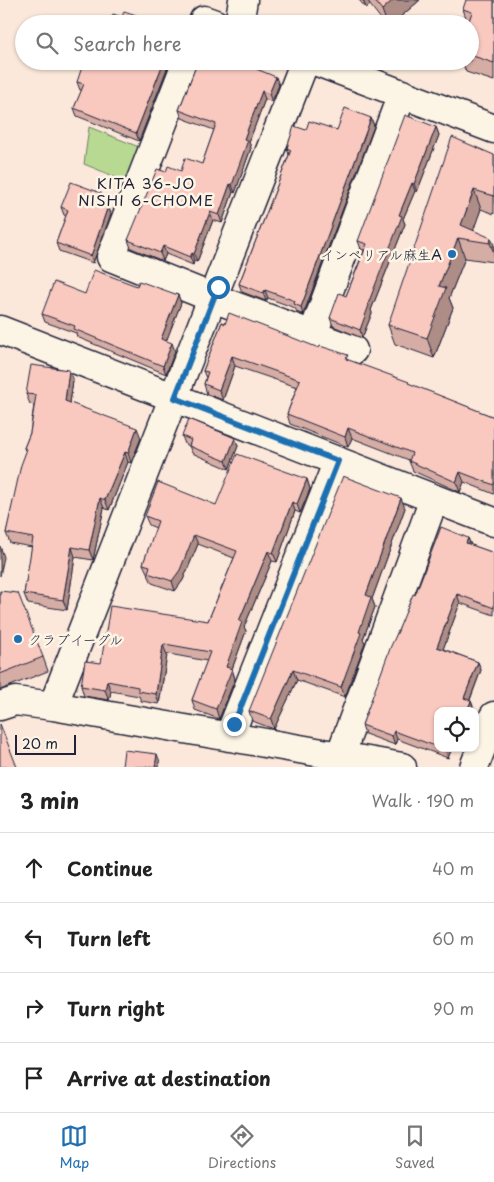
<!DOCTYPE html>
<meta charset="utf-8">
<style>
body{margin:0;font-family:"Playpen Sans","Klee One",sans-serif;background:#f6f6f6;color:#222}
.controls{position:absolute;right:15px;bottom:15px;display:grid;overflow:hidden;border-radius:10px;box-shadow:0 1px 4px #0004}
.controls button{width:45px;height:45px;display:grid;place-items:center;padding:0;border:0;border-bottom:1px solid #e0e0e0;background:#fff;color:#222;font:25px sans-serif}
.scale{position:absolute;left:15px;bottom:12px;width:61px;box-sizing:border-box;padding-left:5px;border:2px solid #22223b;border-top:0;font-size:14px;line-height:18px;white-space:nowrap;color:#22223b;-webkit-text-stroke:4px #fcf5e5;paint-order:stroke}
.stop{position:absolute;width:15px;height:15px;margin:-11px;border:4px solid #1f6fb2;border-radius:50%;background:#fff}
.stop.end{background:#1f6fb2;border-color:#fff;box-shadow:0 1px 5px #0008}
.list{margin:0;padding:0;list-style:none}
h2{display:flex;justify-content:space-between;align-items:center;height:65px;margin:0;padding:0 20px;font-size:21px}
h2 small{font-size:16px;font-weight:400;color:#767676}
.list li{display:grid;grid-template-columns:32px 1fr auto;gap:15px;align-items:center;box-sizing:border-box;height:70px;padding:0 20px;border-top:1px solid #e0e0e0}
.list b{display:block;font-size:19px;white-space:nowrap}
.list em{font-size:16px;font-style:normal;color:#767676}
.icon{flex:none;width:28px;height:28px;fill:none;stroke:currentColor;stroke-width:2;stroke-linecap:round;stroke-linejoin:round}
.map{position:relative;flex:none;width:494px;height:767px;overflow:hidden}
.search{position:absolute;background:#fff;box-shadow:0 1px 4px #0004;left:15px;right:15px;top:15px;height:55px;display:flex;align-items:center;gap:12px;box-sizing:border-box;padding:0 18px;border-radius:28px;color:#767676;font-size:19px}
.sheet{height:345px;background:#fff}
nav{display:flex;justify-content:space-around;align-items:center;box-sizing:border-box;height:70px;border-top:1px solid #e0e0e0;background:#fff;font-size:14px;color:#767676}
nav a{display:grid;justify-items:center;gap:2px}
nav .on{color:#1f6fb2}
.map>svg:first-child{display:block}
.green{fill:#b8d992;stroke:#6d7e66}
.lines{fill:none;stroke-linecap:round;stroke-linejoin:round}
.minor-casing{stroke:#22223b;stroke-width:31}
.minor{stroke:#fcf5e5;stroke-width:28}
.wall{fill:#d6ada5;stroke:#22223b}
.shaded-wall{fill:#ae8d86;stroke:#22223b}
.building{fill:#f9c9c0;stroke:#22223b}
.route{stroke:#1f6fb2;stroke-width:6}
.poi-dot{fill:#1f6fb2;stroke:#fcf5e5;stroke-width:2}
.labels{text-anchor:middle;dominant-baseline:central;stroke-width:5;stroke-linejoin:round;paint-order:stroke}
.poi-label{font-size:14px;fill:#22223b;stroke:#fcf5e5;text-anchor:end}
.neighbourhood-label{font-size:15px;letter-spacing:1px;fill:#22223b;stroke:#fcf5e5}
</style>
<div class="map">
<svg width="494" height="767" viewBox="0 0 494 767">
<rect width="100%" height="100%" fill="#fbe8da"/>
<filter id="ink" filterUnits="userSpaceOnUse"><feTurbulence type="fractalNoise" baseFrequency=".02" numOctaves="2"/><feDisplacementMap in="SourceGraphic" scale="10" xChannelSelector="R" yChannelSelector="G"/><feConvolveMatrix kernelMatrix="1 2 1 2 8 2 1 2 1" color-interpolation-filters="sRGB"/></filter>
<g filter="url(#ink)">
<path class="green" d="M89 127 144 149 133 184 84 164Z"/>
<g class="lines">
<defs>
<path id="minor" d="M202 24 204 20 215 24
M239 24 243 0
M187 61 111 257 213 298 353 350
M315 61 494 129
M0 330 494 522
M313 334 402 94
M0 706 15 701 53 706 402 767
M53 706 305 61
M229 737 338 461
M340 756 434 499
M474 767 494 716"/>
</defs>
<use href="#minor" class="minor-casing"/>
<use href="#minor" class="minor"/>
</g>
<path class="wall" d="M359 0H420L392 24H385L370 5 366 8Z
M494 0V81L466 72 462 61H470V24H468L463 9Z
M170 61 139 141 77 116 74 108 82 90H80L77 82Z
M198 61H257L259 68V70L279 85 272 102 265 99 249 142 251 148 235 193 233 192 222 223 213 220 197 262 194 261 193 265 166 254 163 261 131 248 128 240 166 172 181 171 202 164 214 130 182 118 179 110Z
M371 118 374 126 303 315 297 312 295 308 268 298 266 301 242 292 239 284 289 155 287 148 306 130H337Z
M436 127 439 135 417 192 415 191 403 219 405 224 371 310 372 313 362 338 333 326 330 318 346 296 364 250 361 249 358 241Z
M494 155V214L481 209 473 230 494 245V262L465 258 449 298 453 308 434 358 395 344 388 325Z
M101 193 104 201 103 204 108 206 111 214 93 263 59 251 56 243 66 216 64 215 61 207Z
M137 286 178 295 181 303 166 341 175 351 166 374 77 337 76 333 45 322 42 314 85 294Z
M222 322 350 361 494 417V494L464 482 460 492 413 471 409 461V460L352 438 348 447 290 424 287 414 297 387 235 366 223 400 207 394 204 384 206 378 203 371Z
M73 380 70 403 141 438 131 463 128 462 109 510 104 508 93 560 75 557 67 610 28 604 24 594 32 547 10 543 6 533 26 453 24 448 30 433 34 405 30 404 26 394Z
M182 436 235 438 238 446 229 469 192 453 189 446 185 444Z
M307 479 310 489 300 513 295 511 277 562 272 561 244 627 246 631 232 669 235 679 219 719 195 710 192 700 207 661 169 654 167 655 159 704 141 701 139 696 111 691 109 700 84 696 81 686 101 663 208 621 234 558 198 544 183 580 175 591 152 583 143 564 156 528 149 525 145 516 216 505Z
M405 508 372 599 375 607 363 639 365 643 345 697 297 680 274 729 252 721 249 711Z
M468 538 471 545 494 553V615L460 603 443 649 478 662 481 670 470 700 471 701 474 709V711H438V748H452L448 758 397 739 395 745 365 734 362 725 398 631 415 595Z
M0 591 43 657 48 671 0 690Z"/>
<path class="shaded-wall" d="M363 0H368L370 5 366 8Z
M393 0H420L392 24H387L382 10Z
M164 61H170L139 141 136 133Z
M256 61 259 68 256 76 254 68Z
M276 77 279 85 272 102 269 94Z
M262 91 265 99 249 142 251 148 235 193 232 185 244 139Z
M371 118 374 126 303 315 301 307Z
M436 127 439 135 417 192 414 184Z
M412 183 415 191 403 219 405 224 371 310 372 313 362 338 360 330 368 304 399 215Z
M230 184 233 192 222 223 219 215Z
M474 190 481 209 470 240 461 225Z
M101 193 104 201 101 210 98 202Z
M108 206 111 214 93 263 91 256Z
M210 212 213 220 197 262 194 254Z
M458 238 465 258 449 298 453 308 434 358 427 338 439 286Z
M491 238 494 245V253L490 243Z
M163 246 166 254 163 261 160 253Z
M192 253 194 261 193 265 190 257Z
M265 290 268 298 266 301 263 293Z
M178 295 181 303 164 347 161 339Z
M172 343 175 351 166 374 163 366Z
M232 356 235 366 223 400 219 390Z
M69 370 73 380 69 411 65 401Z
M137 428 141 438 131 463 128 453Z
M348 428 352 438 348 447 345 437Z
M235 438 238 446 229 469 226 461Z
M125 452 128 462 109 510 105 500Z
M460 472 464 482 460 492 456 482Z
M307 479 310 489 300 513 297 504Z
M100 498 104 508 93 560 89 550Z
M401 498 405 508 372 599 375 607 363 639 365 643 345 697 341 687 359 632 366 595Z
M292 502 295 511 277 562 273 553Z
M194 535 198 544 183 580 175 591 172 581Z
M468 538 471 546 466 543Z
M0 546 4 557 0 576Z
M72 547 75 557 67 610 63 600Z
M268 551 272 561 244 627 246 631 232 669 235 679 219 719 216 709 226 667 239 621Z
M457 594 460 603 441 655 437 647Z
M163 645 167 655 159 704 156 694Z
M478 662 481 670 467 707 464 698Z
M293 670 297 680 274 729 271 719Z
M107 681 111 691 109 700 105 690Z
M471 701 474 709V711H467Z
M394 731 397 739 395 745 392 736Z
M446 748H452L448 758 445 749Z
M157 754 160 762 159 767H155Z"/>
<path class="building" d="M374 0H393L382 10Z
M466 0H494V63L470 55V24H468L472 12 463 9Z
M124 11 142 17 141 20 150 24H109L113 14 122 17Z
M84 61H164L136 133 74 108 84 84 77 82Z
M198 61H256L254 68 276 77 269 94 262 91 244 139 248 140 232 185 230 184 219 215 210 212 194 254 192 253 190 257 163 246 160 253 128 240 157 169 166 172 168 166 181 171 185 158 202 164 216 124 179 110Z
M345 108 371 118 301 307 294 304 295 301 265 290 263 293 239 284 291 150 287 148 294 126 306 130 309 121 337 130Z
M405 115 436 127 414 184 412 183 399 215 402 216 368 304 369 305 360 330 330 318 339 293 346 296 367 244 358 241Z
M452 137 494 155V196L474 190 461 225 491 238 490 243 458 238 439 286 446 288 427 338 388 325Z
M71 182 101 193 98 202 108 206 91 256 56 243 68 210 61 207Z
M94 270 137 286 139 281 178 295 161 339 172 343 163 366 74 329 75 326 42 314 54 282 85 294Z
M229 313 319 348 320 346 348 355 346 359 409 382 408 383 494 417V485L460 472 456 482 409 461 412 453 348 428 345 437 287 414 300 380 232 356 219 390 204 384 208 372 203 371 222 322 225 324Z
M31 365 69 370 65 401 137 428 128 453 125 452 105 500 100 498 89 550 72 547 63 600 24 594 33 538 6 533 21 465 27 449 24 448 30 433 36 395 26 394Z
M189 419 235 438 226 461 189 446 191 440 182 436Z
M237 454 307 479 297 504 292 502 273 553 268 551 239 621 242 622 226 667 232 669 216 709 192 700 210 652 165 644 163 645 156 694 138 691V687L107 681 105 690 81 686 85 661 101 663 110 606 208 621 237 551 194 535 180 570 172 581 148 573 150 566 143 564 158 521 145 516 158 482 216 505Z
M343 476 401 498 366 595 371 597 359 632 361 633 341 687 293 670 271 719 249 711Z
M441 527 468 538 466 543 494 553V608L457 594 437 647 478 662 464 698 471 701 467 711H438V747L394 731 392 736 362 725 391 646 398 631 413 594 415 595Z
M0 591 18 593 43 657 0 674Z
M0 724 17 767H0Z
M124 750 157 754 155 767H122Z"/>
</g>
<g class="lines" filter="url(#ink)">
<path class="route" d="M218 287 175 398 338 461 234 724"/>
</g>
<g class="poi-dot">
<circle cx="452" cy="254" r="5"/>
<circle cx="18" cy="639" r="5"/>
</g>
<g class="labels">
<g class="poi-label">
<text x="442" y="254">インペリアル麻生A</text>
<text x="28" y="639" text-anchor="start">クラブイーグル</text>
</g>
<g class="neighbourhood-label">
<text x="146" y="182">KITA 36-JO<tspan x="146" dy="17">NISHI 6-CHOME</tspan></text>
</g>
</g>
</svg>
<div class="controls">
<button><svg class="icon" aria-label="locate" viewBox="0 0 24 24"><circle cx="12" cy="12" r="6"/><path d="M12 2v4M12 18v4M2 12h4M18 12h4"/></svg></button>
</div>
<div class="scale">20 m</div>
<div class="stop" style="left:218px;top:287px"></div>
<div class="stop end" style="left:234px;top:724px"></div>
<div class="search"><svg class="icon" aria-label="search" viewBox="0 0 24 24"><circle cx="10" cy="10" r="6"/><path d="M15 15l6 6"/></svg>Search here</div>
</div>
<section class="sheet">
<h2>3 min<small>Walk · 190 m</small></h2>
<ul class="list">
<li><svg class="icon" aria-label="ahead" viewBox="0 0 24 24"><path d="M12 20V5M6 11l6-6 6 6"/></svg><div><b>Continue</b></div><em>40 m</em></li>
<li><svg class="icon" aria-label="left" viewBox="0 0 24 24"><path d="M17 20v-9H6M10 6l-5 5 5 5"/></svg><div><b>Turn left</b></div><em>60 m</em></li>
<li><svg class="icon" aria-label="right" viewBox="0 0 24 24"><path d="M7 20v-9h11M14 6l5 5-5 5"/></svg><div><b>Turn right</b></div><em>90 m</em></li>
<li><svg class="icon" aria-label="arrive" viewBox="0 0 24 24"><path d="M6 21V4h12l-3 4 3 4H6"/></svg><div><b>Arrive at destination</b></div></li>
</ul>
</section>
<nav>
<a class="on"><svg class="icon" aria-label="map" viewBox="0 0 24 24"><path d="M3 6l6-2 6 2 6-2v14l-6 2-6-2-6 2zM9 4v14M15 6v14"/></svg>Map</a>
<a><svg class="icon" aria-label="directions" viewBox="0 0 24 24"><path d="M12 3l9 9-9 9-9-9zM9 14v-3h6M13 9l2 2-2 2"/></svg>Directions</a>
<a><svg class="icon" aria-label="saved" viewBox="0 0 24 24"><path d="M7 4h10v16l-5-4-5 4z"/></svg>Saved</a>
</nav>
